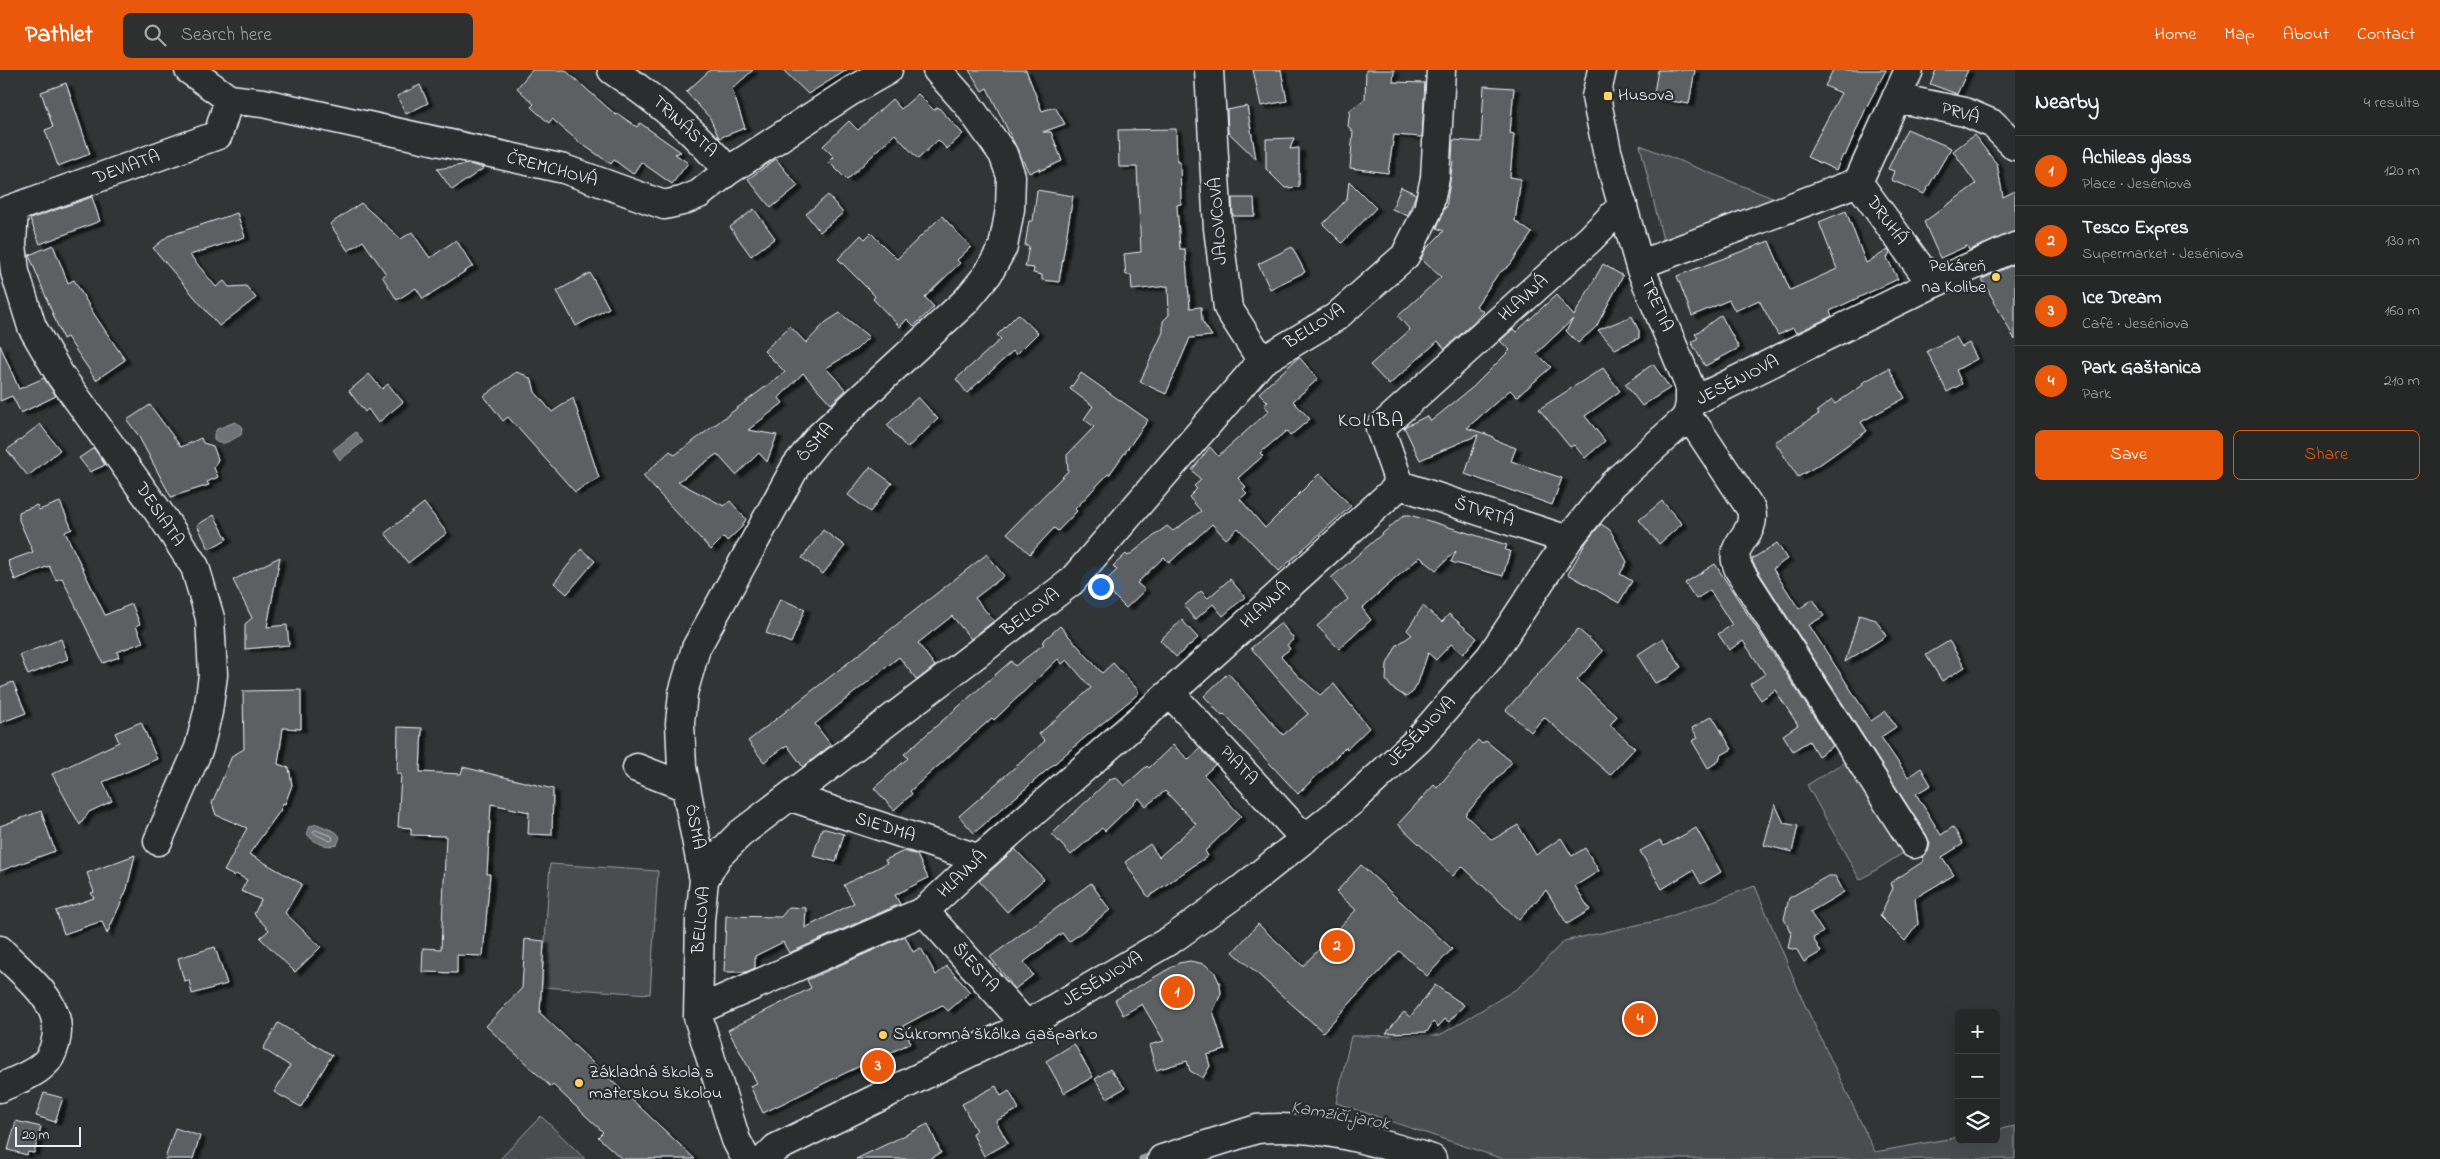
<!DOCTYPE html>
<meta charset="utf-8">
<style>
body{margin:0;font-family:"Indie Flower",sans-serif;background:#2e3030;color:#f1f3f6}
.controls{position:absolute;right:15px;bottom:15px;display:grid;overflow:hidden;border-radius:8px;box-shadow:0 5px 20px #0002}
.controls button{width:45px;height:45px;display:grid;place-items:center;padding:0;border:0;border-bottom:1px solid #424445;background:#262828;color:#f1f3f6;font:25px sans-serif}
.scale{position:absolute;left:15px;bottom:12px;width:66px;box-sizing:border-box;padding-left:5px;border:2px solid #e8f1f8;border-top:0;font-size:14px;line-height:18px;white-space:nowrap;color:#e8f1f8;-webkit-text-stroke:4px #2a2d2e;paint-order:stroke}
.you{position:absolute;left:1100px;top:516px;width:18px;height:18px;margin:-12px;border:4px solid #fff;border-radius:50%;background:#1a73e8;box-shadow:0 0 0 8px #1a73e833}
.badge{display:grid;place-items:center;width:32px;height:32px;border-radius:50%;background:#ea580c;color:#fff;font-size:16px;font-weight:700}
.pin{position:absolute;translate:-50% -50%;border:2px solid #fff;box-shadow:0 1px 5px #0006}
.list{margin:0;padding:0;list-style:none}
h2{display:flex;justify-content:space-between;align-items:center;height:65px;margin:0;padding:0 20px;font-size:21px}
h2 small{font-size:16px;font-weight:400;color:#a4a6a8}
.list li{display:grid;grid-template-columns:32px 1fr auto;gap:15px;align-items:center;box-sizing:border-box;height:70px;padding:0 20px;border-top:1px solid #424445}
.list b{display:block;font-size:19px;white-space:nowrap}
.list p{margin:0;font-size:16px;white-space:nowrap;color:#a4a6a8}
.list em{font-size:16px;font-style:normal;color:#a4a6a8}
.actions{display:flex;gap:10px;padding:15px 20px}
.actions a{flex:1;padding:11px 0;border:1px solid #ea580c;border-radius:8px;text-align:center;font-size:18px;color:#ea580c}
.actions .main{background:#ea580c;color:#fff}
.icon{flex:none;width:28px;height:28px;fill:none;stroke:currentColor;stroke-width:2;stroke-linecap:round;stroke-linejoin:round}
.map{position:relative;flex:none;width:2015px;height:1089px;overflow:hidden}
header{display:flex;align-items:center;gap:30px;box-sizing:border-box;height:70px;padding:0 25px;background:#ea580c;color:#fff}
header strong{font-size:24px}
nav{display:flex;gap:28px;margin-inline-start:auto;font-size:18px}
.search{width:350px;height:45px;background:#2e3030;display:flex;align-items:center;gap:12px;box-sizing:border-box;padding:0 18px;border-radius:8px;color:#a4a6a8;font-size:19px}
main{display:flex}
aside{flex:1;background:#262828}
.map>svg:first-child{display:block}
.green{fill:#494d4f;stroke:#989fa4}
.water{fill:#6e7376;stroke:#9fa5aa}
.lines{fill:none;stroke-linecap:round;stroke-linejoin:round}
.shore{stroke:#b7bfc4;stroke-width:1}
.stream{stroke:#9fa5aa;stroke-width:7}
.building{fill:#5c6063;stroke:#e8f1f8;filter:url(#shadow)}
.minor-casing{stroke:#e8f1f8;stroke-width:31}
.minor{stroke:#2a2d2e;stroke-width:28}
.poi-dot{fill:#ffd166;stroke:#2a2d2e;stroke-width:2}
.labels{text-anchor:middle;dominant-baseline:central;stroke-width:4.5;stroke-linejoin:round;paint-order:stroke}
.poi-label{font-size:18px;fill:#e8f1f8;stroke:#2a2d2e;text-anchor:start}
.street-label{font-size:18px;fill:#e8f1f8;stroke:#2a2d2e}
.water-label{font-size:19px;font-style:italic;fill:#b1b8be;stroke:#2a2d2e}
.quarter-label{font-size:20px;letter-spacing:1px;fill:#e8f1f8;stroke:#2a2d2e}
</style>
<header>
<strong>Pathlet</strong>
<div class="search"><svg class="icon" aria-label="search" viewBox="0 0 24 24"><circle cx="10" cy="10" r="6"/><path d="M15 15l6 6"/></svg>Search here</div>
<nav><a>Home</a><a>Map</a><a>About</a><a>Contact</a></nav>
</header>
<main>
<div class="map">
<svg width="2015" height="1089" viewBox="0 0 2015 1089">
<defs>
<filter id="shadow"><feDropShadow dx="5.5" dy="3" stdDeviation="1" flood-color="#0009"/></filter>
</defs>
<rect width="100%" height="100%" fill="#323536"/>
<filter id="ink" filterUnits="userSpaceOnUse"><feTurbulence type="fractalNoise" baseFrequency=".02" numOctaves="2"/><feDisplacementMap in="SourceGraphic" scale="10" xChannelSelector="R" yChannelSelector="G"/><feConvolveMatrix kernelMatrix="1 2 1 2 8 2 1 2 1" color-interpolation-filters="sRGB"/></filter>
<g filter="url(#ink)">
<path class="green" d="M1640 75 1775 129 1663 170Z
M1851 688 1908 780 1860 810 1807 715Z
M550 794 658 801 650 924 542 917Z
M1755 816 1804 933 1875 1082 1959 1067V1070H1996V1060L2015 1056V1089H1503L1336 1033 1351 966 1440 965 1518 918 1564 871 1660 850Z
M541 1046 585 1089H500Z"/>
<path class="water" d="M235 352 242 356 241 365C232 369 222 378 214 370V364L217 359Z
M356 362 363 372 340 390 333 380Z
M317 754 336 762 340 767 337 775C327 778 313 773 307 764L310 756Z"/>
<g class="lines">
<path class="shore" d="M315 760 332 766 333 770 330 771 313 763Z"/>
<path class="stream" d="M1142 1089 1156 1084"/>
</g>
<path class="building" d="M532 0H565L616 45 618 44 637 57 640 53 681 82 675 84 688 93 672 114 641 92 633 104 614 90 611 94 579 72 552 49 549 53 531 37 534 34 517 18Z
M710 0H753L732 19 745 58 719 68 710 48 686 22Z
M783 0H847L808 24Z
M969 0H1026L1042 41 1055 37 1065 54 1043 62H1051L1062 91 1039 101 1040 98 1029 103 987 18 982 21Z
M1253 0H1281L1287 31 1261 36Z
M1366 0H1394L1393 12 1425 13 1422 67 1394 65 1388 103 1350 98 1353 62 1348 56 1350 40 1365 29Z
M1658 0H1695L1689 34 1653 28Z
M1833 0H1886L1867 36 1845 86 1843 85 1836 100 1807 87 1841 23 1825 16Z
M1936 0H1968L1957 24 1930 14Z
M66 13 90 84 58 96 45 60 53 57 41 22Z
M420 15 428 33 406 44 397 26Z
M1484 16 1514 18 1510 63 1514 64 1510 107 1521 109 1515 151 1532 163 1510 195 1498 204 1476 236 1484 242 1445 279 1438 271 1389 315 1370 295 1410 260 1398 246 1441 207 1421 189 1425 180 1444 161 1437 158 1445 137 1446 138 1453 91 1452 90 1453 70 1481 72Z
M918 24 934 40 938 37 963 64 947 79 938 70 918 89 895 64 847 110 829 92 834 87 823 76 849 51 858 60 892 29 901 39Z
M1247 36 1256 89 1228 62 1227 40Z
M1176 59 1177 92H1180L1181 134 1177 135 1180 179H1185L1190 238 1201 237 1202 251 1212 266 1190 268 1166 324 1140 312 1163 262V251L1169 245 1168 216 1132 220 1131 205H1126L1124 184 1141 182 1137 97H1119L1118 60Z
M1907 59 1951 78 1924 124 1891 110 1894 101 1888 99Z
M1974 65 1997 94 2003 127 2015 121V162L1969 180 1967 176 1940 188 1924 152 1976 114 1953 81Z
M1294 68 1290 79 1299 78V117L1285 118 1266 99V69Z
M776 89 798 116 771 138 748 109Z
M469 94 484 98 452 120 437 99Z
M1349 111 1376 138 1342 173 1323 154 1347 129Z
M1401 117 1416 124 1408 146 1392 139Z
M1037 120 1073 126 1059 212 1042 210V205L1033 203 1034 198 1025 197 1029 176H1025L1027 163 1029 151H1033Z
M828 125 843 143 820 162 806 144Z
M92 127 100 151 40 174 30 149Z
M1232 128H1254L1255 146H1233Z
M361 133 401 169 412 162 430 188 456 170 473 196 423 229 416 218 397 230 382 206 386 204 363 171 348 181 330 154Z
M754 139 775 168 751 186 730 157Z
M1846 141 1866 193 1888 180 1890 183 1887 188 1898 209 1830 241 1832 246 1796 263 1793 258 1778 265 1759 230 1735 241 1729 230 1692 246 1677 206 1769 171 1790 220 1837 199 1819 152Z
M237 143 245 167 190 185 216 217 224 211 229 217 246 216 256 228 219 256 153 178 168 166Z
M942 146 971 177 957 190 960 193 925 227 934 237 914 256 907 249 900 257 873 229 875 226 838 189 861 165 865 169 871 163 897 189Z
M53 175 68 213 74 210 94 244 125 290 96 310 67 267 63 269 29 185Z
M1292 177 1305 202 1270 219 1258 194Z
M1603 194 1623 206 1596 257 1578 273 1566 261 1573 249 1537 283 1551 297 1517 327 1510 320 1467 358 1492 366 1495 370 1516 378 1511 391 1562 408 1552 435 1465 404 1478 365 1420 390 1404 357 1427 346 1431 351 1473 317 1510 280 1500 271 1513 259 1516 262 1556 225 1574 246Z
M2015 194V270L1982 209Z
M590 203 609 238 576 256 557 221Z
M840 243 869 267 856 280 826 298 846 320 831 334 803 303 779 328 783 333 748 360 777 365 767 392 759 383 736 405 717 384 678 412 724 436 730 431 746 449 741 458 727 471 724 467 711 480 643 406 670 381 675 385 785 302 764 281 790 256 806 273 826 252Z
M1018 244 1038 263 1016 285 1013 281 967 323 956 309 1001 269 997 265Z
M1721 245 1739 278 1705 296 1691 272 1698 268 1695 264Z
M1632 246 1639 261V268L1615 279 1598 260Z
M1956 267 1962 277 1969 273 1977 289 1956 300 1962 314 1947 322 1927 281Z
M0 275 19 319 44 308 56 326 21 343 12 326 0 331Z
M1299 287 1318 309 1293 331 1310 349 1290 366 1286 361 1260 383 1263 386 1238 408 1246 417 1243 419 1247 423 1240 429 1265 458 1320 403 1351 436 1279 501 1238 458 1226 469 1212 454 1169 493 1164 487 1137 513 1145 520 1126 538 1102 514 1117 500 1113 496 1126 484 1128 486 1167 456 1173 461 1201 441 1189 427 1197 419 1194 416 1201 410 1192 400 1210 377 1218 386 1269 341 1264 335 1268 332 1259 323Z
M1653 294 1670 318 1642 336 1625 314Z
M1603 298 1620 321 1585 346 1605 371 1585 388 1574 375 1570 377 1539 339Z
M1889 298 1905 328 1861 352 1867 361 1822 393 1798 407 1775 372 1819 344 1817 341 1832 330 1835 334 1863 315 1862 313Z
M516 302 525 305 532 310 535 322 552 342 573 328 599 408 575 422 508 347 503 351 484 326Z
M1081 303 1148 350 1109 405 1108 404 1091 422 1075 439 1077 441 1058 461 1054 458 1030 484 1007 463 1068 401 1067 385 1094 357 1084 349 1093 336 1070 319Z
M369 304 382 319 388 314 403 332 378 353 368 339 365 342 349 321Z
M918 327 938 349 907 378 887 355Z
M150 335 181 377 201 368 203 373 213 376 218 389 214 398 218 407 207 412 209 415 171 427 138 365 127 350Z
M40 354 60 380 28 406 7 380Z
M94 378 105 395 90 402 79 388Z
M870 397 892 413 870 442 848 425Z
M1662 431 1682 454 1659 474 1639 450Z
M60 432 72 459 65 462 105 545 132 534 140 554 136 556 143 572 117 582 119 587 103 593 62 508 56 510 49 496 15 510 8 491 33 482 19 450V442L37 435 39 440Z
M424 433 447 463 408 493 385 463Z
M214 445 227 469 209 479 197 455Z
M1404 445H1410L1507 475 1505 480 1510 481 1503 506 1451 492 1456 481 1436 500 1420 487 1362 538 1371 550 1339 579 1317 556 1348 529 1331 508Z
M1601 454 1610 460 1627 492 1620 504 1632 511 1619 533 1568 504 1587 471Z
M823 460 845 476 823 504 802 488Z
M1777 473 1787 489 1773 499 1799 539 1813 529 1824 546 1809 555 1871 651 1886 641 1896 657 1881 667 1908 707 1921 698 1931 715 1916 724 1941 765 1953 757 1963 774 1942 787 1954 805 1915 828 1918 854 1905 871 1880 846 1893 818 1890 813 1924 791 1922 787 1928 782 1930 774 1927 766 1753 493 1752 489Z
M581 479 595 491 567 524 554 513Z
M987 484 1004 506 975 528 994 551 971 569 952 546 918 573 935 596 917 610 899 587 815 654 831 675 803 697 787 675 764 692 748 671Z
M280 487 267 557 287 555 289 575 245 579V554L252 548 233 510Z
M1715 494 1833 676 1818 686 1809 671 1793 681 1783 665 1798 655 1775 620 1761 630 1750 614 1765 604 1743 571 1729 580 1718 564 1732 555 1710 520 1696 529 1685 513Z
M1230 509 1245 527 1223 546 1213 534 1195 550 1184 536 1201 521 1208 528Z
M780 529 805 539 791 573 766 563Z
M1423 536 1442 552 1449 544 1477 568 1463 584 1451 574 1436 590 1428 583 1418 613 1413 622 1406 627 1392 618 1386 610 1387 594 1397 575 1412 565 1407 560Z
M1859 545 1876 550 1886 566 1845 592Z
M1182 550 1198 568 1176 587 1160 570Z
M1281 553 1294 569 1287 575 1290 579 1281 586 1297 605 1320 625 1334 614 1369 658 1347 679 1346 677 1298 724 1224 644 1222 646 1204 626 1228 603 1283 665 1308 644 1251 578Z
M1060 556 1102 603 1113 593 1138 620V624L1082 670 974 763 959 746 1045 671 1039 664 1091 618 1067 590 1062 594 1058 589 994 650 992 648 910 721 912 724 894 740 874 718 908 688 904 684 1011 591 1015 596 1044 574 1042 572Z
M1578 559 1603 581 1577 610 1617 646 1610 655 1635 678 1610 705 1544 647 1531 662 1506 640Z
M1663 568 1681 597 1667 608 1655 613 1637 585Z
M61 569 68 589 28 605 20 585Z
M1949 571 1965 597 1942 611 1926 585Z
M13 612 26 643 0 653V617Z
M301 620V659L283 658 278 694 289 698 292 715 285 734 283 733 280 741 249 784 302 814 285 843 321 877 295 902 260 868 269 860 254 844 261 830 241 821 247 810 236 804 234 806 224 801 247 758 216 745 212 733 232 686 244 679 243 621Z
M1712 646 1732 679 1720 686 1719 691 1708 698 1692 671 1698 668 1692 658Z
M141 652 157 689 103 712 112 731 89 742 80 755 52 704 119 672 115 663Z
M398 657 422 658 420 702 461 704 463 697 553 719 552 765 528 764 529 742 491 734 487 804H490L483 886 457 885V903L422 902 423 878 441 879 446 766 411 765V758L398 757 401 704H397Z
M1478 670 1482 674 1486 671 1512 692 1465 745 1492 770 1518 755 1536 785 1561 768 1572 786 1585 778 1599 801 1575 816 1590 840 1567 854 1546 820 1519 850 1462 796 1453 806 1398 754 1434 715 1437 718Z
M1173 675 1189 690 1200 678 1215 695 1204 705 1241 746 1205 781 1208 786 1148 827 1125 792 1150 774 1159 787 1196 754 1165 721 1146 736 1139 728 1105 761 1102 758 1071 785 1052 764 1110 709 1116 707 1124 716 1147 696 1149 698Z
M1775 734 1784 753 1798 756 1792 782 1764 775Z
M41 741 55 781 0 801V756Z
M822 758 844 764 836 792 813 786Z
M1696 758 1721 802 1701 814 1693 800 1662 819 1640 781 1660 770 1664 776Z
M1015 779 1044 809 1007 842 979 811Z
M904 781 917 785 928 808 895 825 900 834 789 883 783 872 755 886V898L746 902H724L726 846 781 847 789 837 806 838 805 858 854 833 844 815 887 793 885 790Z
M135 785 127 819 107 864 102 851 64 864 56 841 94 828 91 823 94 822 87 803Z
M1361 795 1452 879 1427 906 1399 881 1323 962 1233 882 1258 854 1303 896 1356 840 1336 822Z
M1828 806H1835L1844 822 1810 842 1823 862 1813 868 1821 882 1804 892 1797 880 1788 878 1791 863 1784 849 1789 828Z
M1091 813 1110 840 1069 872 1062 863 1024 892 1033 905 1015 919 990 887Z
M905 866 913 882 921 878 936 905 947 896 970 922 948 941 942 935 903 956 911 973 883 986 889 997 870 1006 864 994 763 1043 750 1016 757 1013 728 960 811 918 807 910Z
M525 869 544 871 540 943 695 1089H622L598 1067 603 1062 553 1015 551 1017 486 956 522 918Z
M215 877 227 914 192 924 189 910 184 911 178 888Z
M1190 891 1204 894 1214 901 1220 914 1221 924 1213 941 1225 980 1207 985 1210 996 1203 1008 1190 1001 1187 991 1156 1000 1149 975 1164 971 1142 934 1123 945 1115 930 1179 893Z
M1435 915 1464 935 1449 952 1445 949 1438 957 1433 952 1427 962 1386 963 1404 942 1410 947Z
M278 953 332 985 301 1037 274 1022 290 996 263 979Z
M1074 974 1093 1007 1064 1023 1046 991Z
M1110 999 1125 1018 1107 1028 1095 1009Z
M996 1016 1001 1026 1009 1021 1019 1039 996 1051 1008 1073 984 1086 972 1063 976 1061 962 1034Z
M44 1023 63 1028 55 1052 36 1046Z
M16 1051 41 1057 34 1083 28 1082 27 1085 8 1080Z
M928 1054 941 1083 929 1089H856Z
M175 1058 200 1066 193 1089H165Z"/>
<g class="lines">
<defs>
<path id="minor" d="M189 0 229 29 263 33 564 99 664 135 682 131 699 124 728 101 851 21 888 0
M612 0C656 29 694 60 728 101
M1209 0 1218 158 1228 238 1262 291
M1896 28 1965 42 1993 54 2015 76
M1858 112 1932 214
M14 138 12 174 15 202 32 257 60 305 165 451 195 497 210 548 213 605 208 642 199 678 158 771
M0 143 218 65 229 29
M1640 197 1652 190 1858 112 1909 0
M1690 333 1932 214 2015 177
M1684 350 1697 358 1751 439C1758 468 1725 471 1739 500L1914 774
M1400 415 1568 470
M1170 623 1305 769
M637 698 686 717
M791 727 980 789
M704 810 682 697 680 653 683 623 696 578 796 396 820 366 966 231 988 204 1003 177 1010 139 1011 106 1003 84 968 35 937 0
M924 841 1026 955
M0 880C24 906 67 933 55 974 53 982 50 989 44 994 33 1005 14 1011 0 1018
M698 947 705 937 924 841 980 789 1170 623 1400 415 1380 358 1590 169 1623 135
M746 1089 736 1070 698 947 700 850 704 810 718 786 740 764 1071 512 1262 291 1336 247 1405 186 1428 140 1435 108 1441 0
M765 1089 776 1078 1026 955 1172 869 1239 821 1352 731 1419 669 1490 587 1568 470 1613 414 1684 350 1688 343 1690 333V317L1640 197 1607 81 1596 27 1602 0
M1162 1089 1257 1059C1316 1053 1376 1072 1432 1089"/>
</defs>
<use href="#minor" class="minor-casing"/>
<use href="#minor" class="minor"/>
</g>
</g>
<g class="poi-dot">
<rect x="1603" y="21" width="10" height="10" rx="2.5"/>
<circle cx="1996" cy="207" r="5"/>
<circle cx="883" cy="965" r="5"/>
<circle cx="579" cy="1013" r="5"/>
</g>
<g class="labels">
<g class="poi-label">
<text x="1618" y="26">Husova</text>
<text x="1986" y="197" text-anchor="end">Pekáreň<tspan x="1986" dy="21">na Kolibe</tspan></text>
<text x="893" y="965">Súkromná škôlka Gašparko</text>
<text x="589" y="1003">Základná škola s<tspan x="589" dy="21">materskou školou</tspan></text>
</g>
<g class="street-label">
<text transform="translate(1960 44) rotate(16)">PRVÁ</text>
<text transform="translate(684 57) rotate(43)">TRINÁSTA</text>
<text transform="translate(127 98) rotate(-20)">DEVIATA</text>
<text transform="translate(552 100) rotate(15)">ČREMCHOVÁ</text>
<text transform="translate(1219 151) rotate(-94)">JALOVCOVÁ</text>
<text transform="translate(1886 151) rotate(54)">DRUHÁ</text>
<text transform="translate(1524 229) rotate(-42)">HLAVNÁ</text>
<text transform="translate(1656 235) rotate(67)">TRETIA</text>
<text transform="translate(1315 257) rotate(-33)">BELLOVA</text>
<text transform="translate(1738 311) rotate(-27)">JESÉNIOVA</text>
<text transform="translate(816 373) rotate(-49)">ÔSMA</text>
<text transform="translate(1484 443) rotate(18)">ŠTVRTÁ</text>
<text transform="translate(159 445) rotate(56)">DESIATA</text>
<text transform="translate(1266 536) rotate(-42)">HLAVNÁ</text>
<text transform="translate(1031 543) rotate(-37)">BELLOVA</text>
<text transform="translate(1422 662) rotate(-46)">JESÉNIOVA</text>
<text transform="translate(1238 696) rotate(47)">PIATA</text>
<text transform="translate(694 757) rotate(79)">ÔSMA</text>
<text transform="translate(885 758) rotate(18)">SIEDMA</text>
<text transform="translate(963 805) rotate(-43)">HLAVNÁ</text>
<text transform="translate(702 850) rotate(-85)">BELLOVA</text>
<text transform="translate(975 898) rotate(48)">ŠIESTA</text>
<text transform="translate(1103 910) rotate(-31)">JESÉNIOVA</text>
</g>
<g class="water-label">
<text transform="translate(1340 1046) rotate(10)">Kamzičí jarok</text>
</g>
<g class="quarter-label">
<text x="1371" y="351">KOLIBA</text>
</g>
</g>
</svg>
<div class="controls">
<button>+</button>
<button>−</button>
<button><svg class="icon" aria-label="layers" viewBox="0 0 24 24"><path d="M12 4l9 5-9 5-9-5zM3 14l9 5 9-5"/></svg></button>
</div>
<div class="scale">20 m</div>
<div class="you"></div>
<div class="pin badge" style="left:1177px;top:922px">1</div>
<div class="pin badge" style="left:1337px;top:876px">2</div>
<div class="pin badge" style="left:878px;top:996px">3</div>
<div class="pin badge" style="left:1640px;top:949px">4</div>
</div>
<aside>
<h2>Nearby<small>4 results</small></h2>
<ul class="list">
<li><span class="badge">1</span><div><b>Achileas glass</b><p>Place · Jeséniova</p></div><em>120 m</em></li>
<li><span class="badge">2</span><div><b>Tesco Expres</b><p>Supermarket · Jeséniova</p></div><em>130 m</em></li>
<li><span class="badge">3</span><div><b>Ice Dream</b><p>Café · Jeséniova</p></div><em>160 m</em></li>
<li><span class="badge">4</span><div><b>Park Gaštanica</b><p>Park</p></div><em>210 m</em></li>
</ul>
<div class="actions"><a class="main">Save</a><a>Share</a></div>
</aside>
</main>
